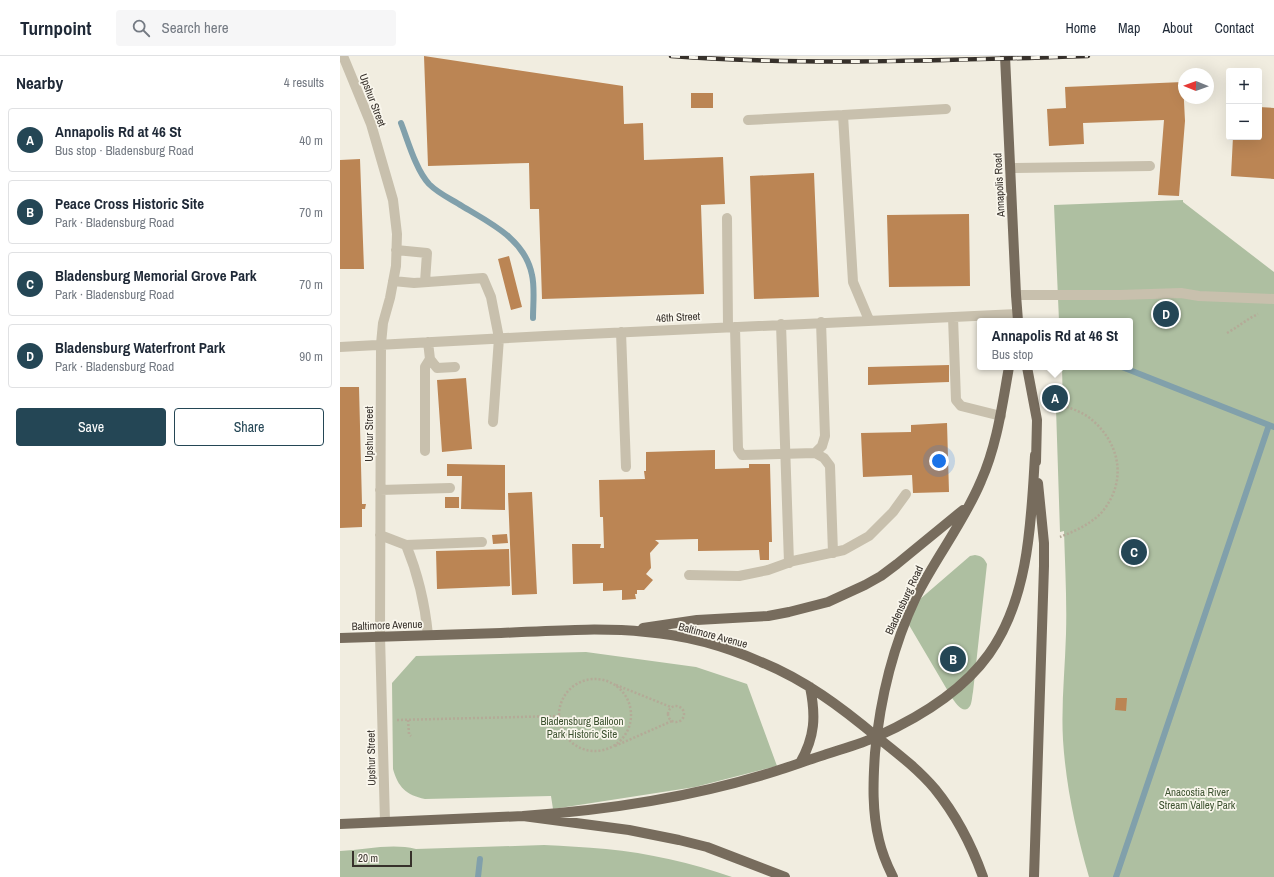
<!DOCTYPE html>
<meta charset="utf-8">
<style>
body{margin:0;font-family:"Archivo Narrow",sans-serif;background:#f6f6f7;color:#1f2937}
.controls{position:absolute;right:12px;top:12px;display:grid;overflow:hidden;border-radius:4px;box-shadow:0 4px 16px #0002}
.controls button{width:36px;height:36px;display:grid;place-items:center;padding:0;border:0;border-bottom:1px solid #e0e1e3;background:#fff;color:#1f2937;font:20px sans-serif}
.compass{position:absolute;left:838px;top:12px;width:36px;height:36px;border-radius:50%;background:#fff;box-shadow:0 4px 16px #0002;rotate:271deg}
.scale{position:absolute;left:12px;bottom:10px;width:60px;box-sizing:border-box;padding-left:4px;border:2px solid #37312b;border-top:0;font-size:11px;line-height:14px;white-space:nowrap;color:#37312b;-webkit-text-stroke:3px #f9f6ec;paint-order:stroke}
.you{position:absolute;left:599px;top:405px;width:14px;height:14px;margin:-10px;border:3px solid #fff;border-radius:50%;background:#1a73e8;box-shadow:0 0 0 6px #1a73e833}
.badge{display:grid;place-items:center;width:26px;height:26px;border-radius:50%;background:#244655;color:#fff;font-size:13px;font-weight:700}
.pin{position:absolute;translate:-50% -50%;border:2px solid #fff;box-shadow:0 1px 4px #0006}
.popup{position:absolute;left:637px;top:262px;width:156px;height:52px;box-sizing:border-box;display:grid;place-content:center;border-radius:4px;background:#fff;filter:drop-shadow(0 1px 3px #0005);font-size:13px;white-space:nowrap;color:#747a83}
.popup b{font-size:15px;color:#1f2937}
.popup::after{content:'';position:absolute;left:50%;top:100%;margin-left:-8px;border:8px solid transparent;border-top-color:#fff}
.list{margin:0;padding:0;list-style:none}
h2{display:flex;justify-content:space-between;align-items:center;height:52px;margin:0;padding:0 16px;font-size:17px}
h2 small{font-size:13px;font-weight:400;color:#747a83}
.list li{display:grid;grid-template-columns:26px 1fr auto;gap:12px;align-items:center;box-sizing:border-box;height:64px;margin:0 8px 8px;padding:0 8px;border:1px solid #e0e1e3;border-radius:4px}
.list b{display:block;font-size:15px;white-space:nowrap}
.list p{margin:0;font-size:13px;white-space:nowrap;color:#747a83}
.list em{font-size:13px;font-style:normal;color:#747a83}
.actions{display:flex;gap:8px;padding:12px 16px}
.actions a{flex:1;padding:9px 0;border:1px solid #244655;border-radius:4px;text-align:center;font-size:14px;color:#244655}
.actions .main{background:#244655;color:#fff}
.icon{flex:none;width:22px;height:22px;fill:none;stroke:currentColor;stroke-width:2;stroke-linecap:round;stroke-linejoin:round}
.map{position:relative;flex:none;width:934px;height:821px;overflow:hidden}
header{display:flex;align-items:center;gap:24px;box-sizing:border-box;height:56px;padding:0 20px;background:#fff;border-bottom:1px solid #e0e1e3}
header strong{font-size:19px}
nav{display:flex;gap:22px;margin-inline-start:auto;font-size:14px}
.search{width:280px;height:36px;background:#f6f6f7;display:flex;align-items:center;gap:10px;box-sizing:border-box;padding:0 14px;border-radius:4px;color:#747a83;font-size:15px}
main{display:flex}
aside{flex:1;background:#fff}
.map>svg:first-child{display:block}
.green{fill:#aebfa1}
.lines{fill:none;stroke-linecap:round;stroke-linejoin:round}
.stream{stroke:#81a0ab;stroke-width:6}
.building{fill:#bb8554}
.path{stroke:#b4aa97;stroke-width:2.5;stroke-dasharray:2 2;stroke-linecap:butt}
.minor{stroke:#c8c0ad;stroke-width:10}
.major{stroke:#776c5d;stroke-width:10}
.rail-casing{stroke:#37312b;stroke-width:4.5}
.rail{stroke:#f9f6ec;stroke-width:3;stroke-dasharray:9;stroke-linecap:butt}
.labels{text-anchor:middle;dominant-baseline:central;stroke-width:3.5;stroke-linejoin:round;paint-order:stroke}
.street-label{font-size:11px;fill:#37312b;stroke:#f9f6ec}
.park-label{font-size:11px;fill:#3e5331;stroke:#f9f6ec}
</style>
<header>
<strong>Turnpoint</strong>
<div class="search"><svg class="icon" aria-label="search" viewBox="0 0 24 24"><circle cx="10" cy="10" r="6"/><path d="M15 15l6 6"/></svg>Search here</div>
<nav><a>Home</a><a>Map</a><a>About</a><a>Contact</a></nav>
</header>
<main>
<aside>
<h2>Nearby<small>4 results</small></h2>
<ul class="list">
<li><span class="badge">A</span><div><b>Annapolis Rd at 46 St</b><p>Bus stop · Bladensburg Road</p></div><em>40 m</em></li>
<li><span class="badge">B</span><div><b>Peace Cross Historic Site</b><p>Park · Bladensburg Road</p></div><em>70 m</em></li>
<li><span class="badge">C</span><div><b>Bladensburg Memorial Grove Park</b><p>Park · Bladensburg Road</p></div><em>70 m</em></li>
<li><span class="badge">D</span><div><b>Bladensburg Waterfront Park</b><p>Park · Bladensburg Road</p></div><em>90 m</em></li>
</ul>
<div class="actions"><a class="main">Save</a><a>Share</a></div>
</aside>
<div class="map">
<svg width="934" height="821" viewBox="0 0 934 821">
<rect width="100%" height="100%" fill="#f1ede0"/>
<path class="green" d="M843 144V146L934 216V821H749C736 776 726 731 723 684 721 649 725 614 726 578 727 544 725 510 724 475L720 476 716 352 723 353 722 311H790V265H719L714 149Z
M635 499C642 500 644 502 647 508L633 636C632 640 632 647 630 650 624 660 615 646 612 642L569 569 572 550 630 500Z
M246 596 356 611 407 628 437 710 355 731 213 753 211 740 85 743C66 739 58 731 53 713L52 627 76 600Z
M204 789C225 790 245 791 266 793 308 797 352 807 392 821H0V795C25 794 51 787 76 793Z"/>
<g class="lines">
<path class="stream" d="M61 67C68 85 76 114 89 128 99 138 111 143 122 150 150 167 185 183 192 219 195 232 193 248 193 262
M782 311 934 371
M138 821 140 803
M776 821 929 369"/>
</g>
<path class="building" d="M84 0 283 30 284 68 303 67 304 104 383 101 385 148 361 149 364 238 202 243 199 153H190L189 107 88 110Z
M843 26 845 65 839 140 818 139 824 64 743 67 744 88 709 90 707 53 726 52 725 31Z
M351 37H373V52H351Z
M919 51 934 52V123L891 120 893 81H919Z
M20 103 24 213H0V104Z
M474 117 479 241 414 243 410 120Z
M629 158 630 230 549 231 547 159Z
M169 200 182 251 171 254 158 203Z
M609 309V326L528 329V311Z
M126 322 132 393 102 396 97 324Z
M0 331H19L22 448H26L25 453H22V471L0 472Z
M607 367 609 436 573 437 572 419 523 421 521 377 571 376V369Z
M375 394V413L409 412V408H430L432 486H429V504H420L419 494 358 495V483L315 484 319 487 310 497 311 512 306 518 313 524 304 534H297V538H295L296 543 282 544V534L263 535V527L233 528 232 488H261L260 492H264L263 461H260L259 424 305 423 304 415H306V396Z
M107 408 165 409V454L121 453 122 420H107Z
M192 436 197 538 172 539 168 437Z
M105 441H119V452H105Z
M167 478 168 487 153 488 152 479Z
M169 493 170 530 97 533 96 495Z
M776 642H787L786 655 775 654Z"/>
<g class="lines">
<path class="path" d="M887 277C898 271 907 263 918 258
M715 348C728 351 741 355 751 363 781 388 787 426 762 456 751 468 735 475 720 481
M219 659a36 36 0 1 1 72 0a36 36 0 1 1-72 0Z
M276 629 331 651
M328 658a8 8 0 1 1 16 0a8 8 0 1 1-16 0Z
M57 664 219 660
M68 664 69 678 71 680
M275 690 332 665"/>
<path class="minor" d="M3 0 31 68 53 144 57 178 56 210 50 242 43 267 41 288 40 580 45 766
M503 59 606 53
M408 64 503 59 513 226 529 264
M670 112 810 110
M387 162 388 271
M56 194 87 197 85 226
M53 225 74 227 143 222 151 241 159 282 153 366
M676 239H780L841 237 859 240 934 243
M613 261 616 344 621 350 661 360
M441 268 449 507
M395 271 398 393 402 399 475 397 482 390 485 380 481 266
M281 276 286 411
M0 291 205 280 677 258
M90 303 97 312 115 311
M85 395V311L90 303 88 286
M475 397 484 402 490 410 493 497
M40 434 110 432
M40 479 66 489C78 518 85 548 88 579
M66 489 142 486
M349 519 399 520 428 514 453 505 504 494 529 480 553 456 566 438"/>
<path class="major" d="M665 0 676 239 678 265
M687 311 697 364 696 406
M303 572 357 564 428 560 449 556 488 546 525 529 541 520 557 508 623 454
M0 582C53 580 107 579 161 577 209 575 258 571 306 576 345 579 385 590 421 606 465 624 501 651 537 681 557 697 578 713 595 733 616 759 632 790 643 821
M460 707C475 681 476 660 470 631
M183 760C269 754 354 741 436 715 452 710 468 704 484 699 502 693 521 688 538 680 580 661 622 636 649 598 689 542 691 466 695 399
M0 768 183 760 289 774 339 784 367 791 445 821
M553 821C547 809 542 797 539 784 532 756 533 726 535 697 540 643 553 590 576 541 596 501 624 466 641 425 657 389 662 350 669 311
M694 821 704 510V487L698 427"/>
<defs>
<path id="rail" d="M331 0C470 10 609 4 748 0"/>
</defs>
<use href="#rail" class="rail-casing"/>
<use href="#rail" class="rail"/>
</g>
<g class="labels">
<g class="street-label">
<text transform="translate(33 44) rotate(69)">Upshur Street</text>
<text transform="translate(659 129) rotate(-93)">Annapolis Road</text>
<text transform="translate(338 261) rotate(-3)">46th Street</text>
<text transform="translate(29 378) rotate(-90)">Upshur Street</text>
<text transform="translate(564 544) rotate(-65)">Bladensburg Road</text>
<text transform="translate(47 569) rotate(-2)">Baltimore Avenue</text>
<text transform="translate(373 579) rotate(15)">Baltimore Avenue</text>
<text transform="translate(31 702) rotate(-91)">Upshur Street</text>
</g>
<g class="park-label">
<text x="242" y="665">Bladensburg Balloon<tspan x="242" dy="13">Park Historic Site</tspan></text>
<text x="857" y="736">Anacostia River<tspan x="857" dy="13">Stream Valley Park</tspan></text>
</g>
</g>
</svg>
<div class="controls">
<button>+</button>
<button>−</button>
</div>
<svg class="compass" viewBox="-18 -18 36 36"><path d="M0-13l5 13h-10z" fill="#e53935"/><path d="M0 13l5-13h-10z" fill="#747a83"/></svg>
<div class="scale">20 m</div>
<div class="you"></div>
<div class="pin badge" style="left:715px;top:342px">A</div>
<div class="popup"><b>Annapolis Rd at 46 St</b>Bus stop</div>
<div class="pin badge" style="left:613px;top:603px">B</div>
<div class="pin badge" style="left:794px;top:496px">C</div>
<div class="pin badge" style="left:826px;top:258px">D</div>
</div>
</main>
